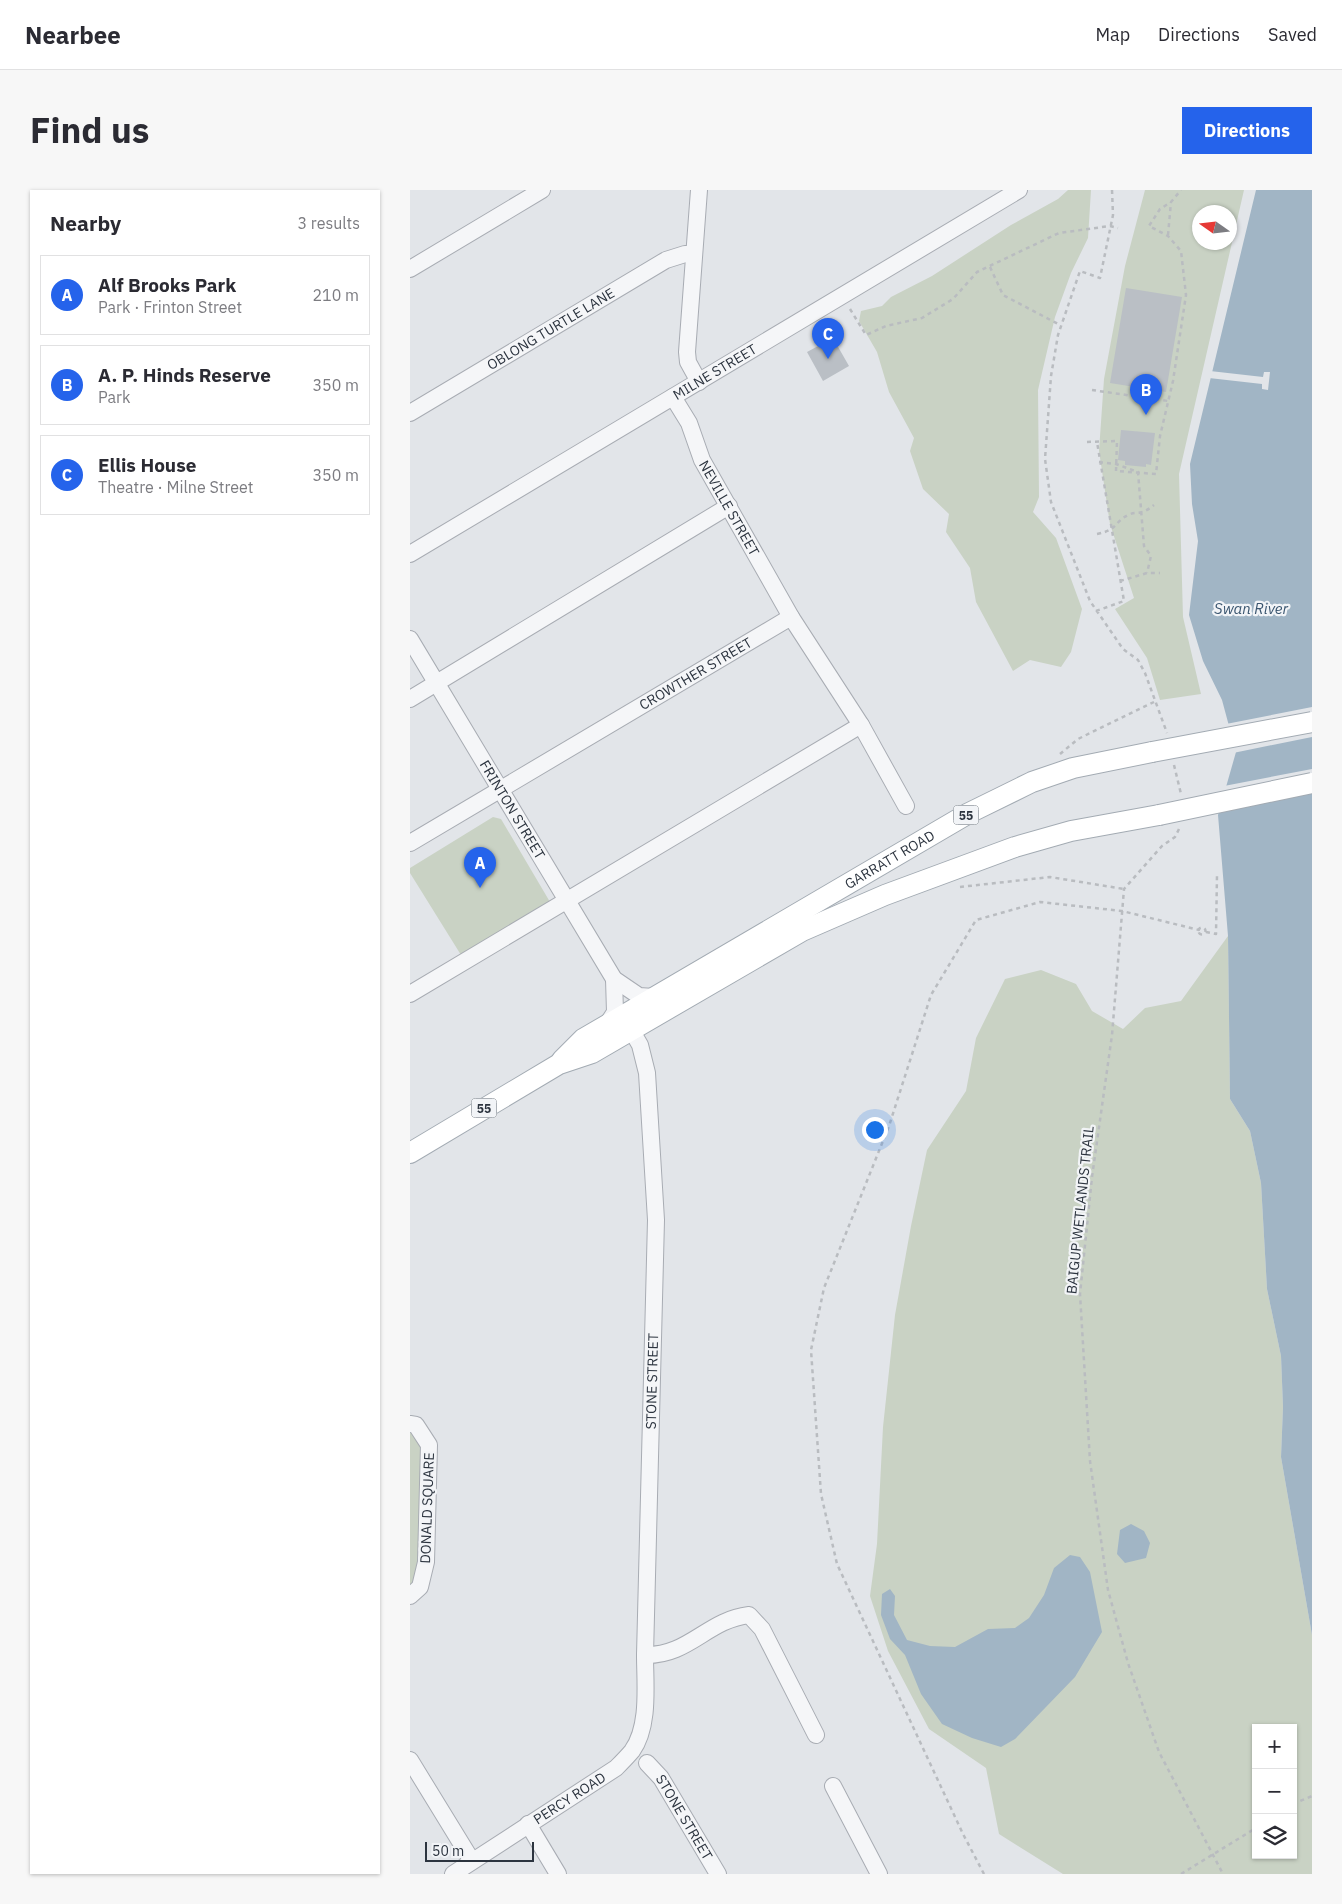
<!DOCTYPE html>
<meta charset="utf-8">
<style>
body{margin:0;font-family:"IBM Plex Sans",sans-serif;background:#f7f7f7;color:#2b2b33}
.controls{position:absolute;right:15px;bottom:15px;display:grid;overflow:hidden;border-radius:0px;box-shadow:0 1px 4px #0004}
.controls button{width:45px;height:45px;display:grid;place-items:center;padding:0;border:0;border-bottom:1px solid #e1e1e2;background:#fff;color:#2b2b33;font:25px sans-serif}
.compass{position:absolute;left:782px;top:15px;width:45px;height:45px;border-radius:50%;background:#fff;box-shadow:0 1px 4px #0004;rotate:284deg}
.scale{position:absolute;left:15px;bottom:12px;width:109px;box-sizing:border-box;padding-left:5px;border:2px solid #2c343f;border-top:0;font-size:14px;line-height:18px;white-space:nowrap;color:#2c343f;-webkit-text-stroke:4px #f2f4f7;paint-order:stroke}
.you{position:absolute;left:464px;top:939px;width:18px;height:18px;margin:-12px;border:4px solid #fff;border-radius:50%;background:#1a73e8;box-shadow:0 0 0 8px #1a73e833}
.badge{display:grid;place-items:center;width:32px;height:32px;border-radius:50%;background:#2563eb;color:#fff;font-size:16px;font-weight:700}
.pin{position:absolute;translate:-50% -41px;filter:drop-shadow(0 1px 2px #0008)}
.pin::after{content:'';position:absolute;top:26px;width:18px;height:15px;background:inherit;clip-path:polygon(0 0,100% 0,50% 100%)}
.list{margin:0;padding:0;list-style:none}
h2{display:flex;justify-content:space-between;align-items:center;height:65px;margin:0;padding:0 20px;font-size:21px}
h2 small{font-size:16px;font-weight:400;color:#7c7c81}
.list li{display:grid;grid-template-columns:32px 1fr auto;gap:15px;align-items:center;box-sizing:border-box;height:80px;margin:0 10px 10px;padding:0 10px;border:1px solid #e1e1e2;border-radius:0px}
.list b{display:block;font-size:19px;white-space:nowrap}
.list p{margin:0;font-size:16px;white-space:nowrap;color:#7c7c81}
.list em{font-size:16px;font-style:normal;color:#7c7c81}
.icon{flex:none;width:28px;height:28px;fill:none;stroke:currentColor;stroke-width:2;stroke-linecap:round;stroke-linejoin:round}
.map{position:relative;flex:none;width:902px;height:1684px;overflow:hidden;border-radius:0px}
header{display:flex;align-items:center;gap:30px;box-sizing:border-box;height:70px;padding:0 25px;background:#fff;border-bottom:1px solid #e1e1e2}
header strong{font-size:24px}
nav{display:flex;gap:28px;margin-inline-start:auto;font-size:18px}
.intro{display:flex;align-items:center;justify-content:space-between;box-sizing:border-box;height:120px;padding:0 30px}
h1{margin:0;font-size:35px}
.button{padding:12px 22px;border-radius:0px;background:#2563eb;color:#fff;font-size:18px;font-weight:700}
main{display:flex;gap:30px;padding:0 30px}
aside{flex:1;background:#fff;border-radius:0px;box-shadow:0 1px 4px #0004}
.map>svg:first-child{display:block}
.green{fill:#c9d2c4;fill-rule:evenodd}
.water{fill:#a1b5c5}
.pier{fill:#e2e5e9}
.building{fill:#babfc5}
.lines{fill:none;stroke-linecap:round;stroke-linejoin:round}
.minor-casing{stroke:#a8acb3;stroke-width:18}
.major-casing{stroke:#a3abb3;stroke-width:22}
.path{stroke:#b9bcc0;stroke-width:2.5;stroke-dasharray:4 4;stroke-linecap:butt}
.minor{stroke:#f5f6f8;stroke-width:16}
.major{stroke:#fff;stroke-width:20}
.major-bridge-casing{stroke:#a3abb3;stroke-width:22;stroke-linecap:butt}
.major-bridge{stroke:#fff;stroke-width:20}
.labels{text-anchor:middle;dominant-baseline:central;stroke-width:4.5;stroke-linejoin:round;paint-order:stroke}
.shield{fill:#f2f4f7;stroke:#676e76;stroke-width:1}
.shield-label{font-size:12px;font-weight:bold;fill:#2c343f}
.street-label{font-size:14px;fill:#2c343f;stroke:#f2f4f7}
.water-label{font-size:15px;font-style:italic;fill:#3a556f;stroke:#f2f4f7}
</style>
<header>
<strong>Nearbee</strong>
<nav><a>Map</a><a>Directions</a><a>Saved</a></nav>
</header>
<div class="intro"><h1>Find us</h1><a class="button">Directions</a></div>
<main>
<aside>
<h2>Nearby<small>3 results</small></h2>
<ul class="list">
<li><span class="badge">A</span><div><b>Alf Brooks Park</b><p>Park · Frinton Street</p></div><em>210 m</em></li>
<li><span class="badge">B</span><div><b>A. P. Hinds Reserve</b><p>Park</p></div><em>350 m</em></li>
<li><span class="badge">C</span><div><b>Ellis House</b><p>Theatre · Milne Street</p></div><em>350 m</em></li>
</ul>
</aside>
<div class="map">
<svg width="902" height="1684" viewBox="0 0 902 1684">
<rect width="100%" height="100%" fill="#e2e5e9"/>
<path class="green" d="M658 0H681L678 48 661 83 645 127 628 200 629 307 623 322 646 348 672 419 661 462 651 477 620 470 603 481 566 412 560 378 536 342 539 324 513 299 500 261 504 248 479 202 467 162 449 131 451 121 472 116 481 107 522 86 601 35 648 9Z
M735 0H834L769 284 773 427 791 504 750 510 737 468 705 419 724 408 700 334 689 261 694 189 715 76ZM789 22H819V52H789Z
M83 627 91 629 140 712 51 765 0 683V678Z
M818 746 820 909 840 941 851 993 857 1099 871 1166 873 1217 871 1267 902 1445V1684H653L589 1644 576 1578 519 1539 478 1461 460 1406 467 1354 473 1237 485 1125 501 1036 517 960 556 901 566 848 595 789 631 780 666 794 682 821 713 839 735 818 771 811ZM846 1538H883V1665H846Z
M0 1242 19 1255 16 1372 0 1399Z"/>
<path class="water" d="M846 0H902V1445L871 1267 873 1217 871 1166 857 1099 851 993 840 941 820 909 818 746 808 625 826 562 812 510 793 471 779 425 788 351 782 314 780 274Z
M721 1334 734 1341 740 1353 736 1368 715 1373 707 1364 710 1340Z
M660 1365 670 1367 680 1382 692 1442 665 1487 605 1549 591 1557 562 1548 532 1534 511 1504 495 1465 480 1449 471 1425 472 1404 480 1399 485 1406 484 1425 497 1450 520 1456 545 1457 578 1439 605 1438 619 1428 634 1405 644 1378Z"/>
<path class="pier" d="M800 181 853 187 854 182H860L858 200 852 199V194L799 188Z
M902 517V547L823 563 816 534Z
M902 579V598L808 616 814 596Z"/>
<path class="building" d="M716 98 772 107 756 202 700 193Z
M423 148 439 176 413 191 397 162Z
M711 240 745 243 741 275 736 274V277L715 275V271L708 270Z"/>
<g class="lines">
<defs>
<g id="minor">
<path d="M0 79 132 0"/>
<path d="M289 192 278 172 277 162 289 0"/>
<path id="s1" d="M263 207 279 233 292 270 381 427"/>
<path id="s2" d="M0 223 256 70 275 64H284"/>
<path id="s3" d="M0 364 609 0"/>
<path id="s4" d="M0 449 204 789 229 806 244 807"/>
<path d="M0 509 319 316"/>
<path id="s5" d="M0 653 381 427 451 535 496 616"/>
<path d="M0 804 451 535"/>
<path d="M196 836 205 822 204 789"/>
<path d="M0 1234 6 1235 19 1255 16 1372 10 1397 0 1406"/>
<path d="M235 1465C279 1466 297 1430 339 1425L352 1439 406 1545"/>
<path d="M0 1570 62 1671"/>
<path id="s6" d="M237 1573 251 1588 308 1684"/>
<path d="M423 1596 469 1684"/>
<path d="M118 1634 148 1684"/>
<path id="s7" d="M43 1684 206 1578C211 1573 217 1567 222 1561 240 1536 235 1494 235 1465L246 1030 237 883 230 855 216 831"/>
</g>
<g id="major">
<path id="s8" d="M152 870 173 849 559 623 622 592 663 578 742 562"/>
<path d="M0 963 149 874 182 863 392 741 475 705 605 657 661 641 749 625"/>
</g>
</defs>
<use href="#minor" class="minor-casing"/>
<use href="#major" class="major-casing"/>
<path class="path" d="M702 0 703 25 690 88 670 81 648 145 641 186 635 269 641 312 680 411 713 459 728 470 735 483 757 543
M758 45 761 12
M580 77 593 105 650 135
M440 119 456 145 476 136 512 128 543 109 567 82 649 43 700 36 708 38
M682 200 758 211
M677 252 707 251 706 281 746 284 750 246 763 191 776 105 771 61 758 46 739 36 750 19 761 12 771 0
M689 272 706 274 728 282 734 356 741 366 737 383
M687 344C708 340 704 332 718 325 729 320 729 327 744 315
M710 391 737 383H750
M686 421 714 411 687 252
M650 564 668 549 744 512
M764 575 771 604
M769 639 765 647 752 656 714 699 702 845 682 987 670 1104 680 1271 698 1400 718 1473 749 1562 813 1684
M550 697 640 687 714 699
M788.5 741a3.5 3.5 0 1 1 7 0a3.5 3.5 0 1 1-7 0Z
M796 742 806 744 807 685
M883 1614 902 1606
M574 1684 553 1644 427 1374 411 1304 401 1160 414 1098 479 936 521 805 566 730 630 712 712 721 789 740
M771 1684 846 1638"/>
<use href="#minor" class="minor"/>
<use href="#major" class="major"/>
<defs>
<path id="major-bridge" d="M742 562 902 532
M749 625 902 593"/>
</defs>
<use href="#major-bridge" class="major-bridge-casing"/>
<use href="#major-bridge" class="major-bridge"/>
</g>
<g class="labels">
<g class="shield">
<rect x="543.5" y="615.5" width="25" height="19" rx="4"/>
<rect x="61.5" y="908.5" width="25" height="19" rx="4"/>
</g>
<g class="shield-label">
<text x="556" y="625">55</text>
<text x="74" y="918">55</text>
</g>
<g class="street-label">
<text stroke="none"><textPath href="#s2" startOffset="164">OBLONG TURTLE LANE</textPath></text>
<text stroke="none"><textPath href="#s3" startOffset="355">MILNE STREET</textPath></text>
<text stroke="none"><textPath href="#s1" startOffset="125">NEVILLE STREET</textPath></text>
<text stroke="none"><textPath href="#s5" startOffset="332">CROWTHER STREET</textPath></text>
<text stroke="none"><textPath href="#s4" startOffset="199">FRINTON STREET</textPath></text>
<text stroke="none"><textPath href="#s8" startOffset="385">GARRATT ROAD</textPath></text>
<text transform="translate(670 1020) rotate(-84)">BAIGUP WETLANDS TRAIL</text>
<text stroke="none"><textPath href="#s7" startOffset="590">STONE STREET</textPath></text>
<text transform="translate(17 1318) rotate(-88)">DONALD SQUARE</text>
<text stroke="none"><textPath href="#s7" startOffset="139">PERCY ROAD</textPath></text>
<text stroke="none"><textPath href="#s6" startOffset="66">STONE STREET</textPath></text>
</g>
<g class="water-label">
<text x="841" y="418">Swan River</text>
</g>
</g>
</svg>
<div class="controls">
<button>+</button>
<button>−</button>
<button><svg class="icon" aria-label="layers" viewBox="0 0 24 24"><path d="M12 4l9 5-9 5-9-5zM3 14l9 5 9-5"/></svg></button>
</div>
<svg class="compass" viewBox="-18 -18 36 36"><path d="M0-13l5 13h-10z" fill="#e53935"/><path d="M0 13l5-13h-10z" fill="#7c7c81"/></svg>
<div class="scale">50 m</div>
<div class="you"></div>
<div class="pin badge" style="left:70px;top:698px">A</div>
<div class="pin badge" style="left:736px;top:225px">B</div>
<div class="pin badge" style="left:418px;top:169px">C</div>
</div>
</main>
